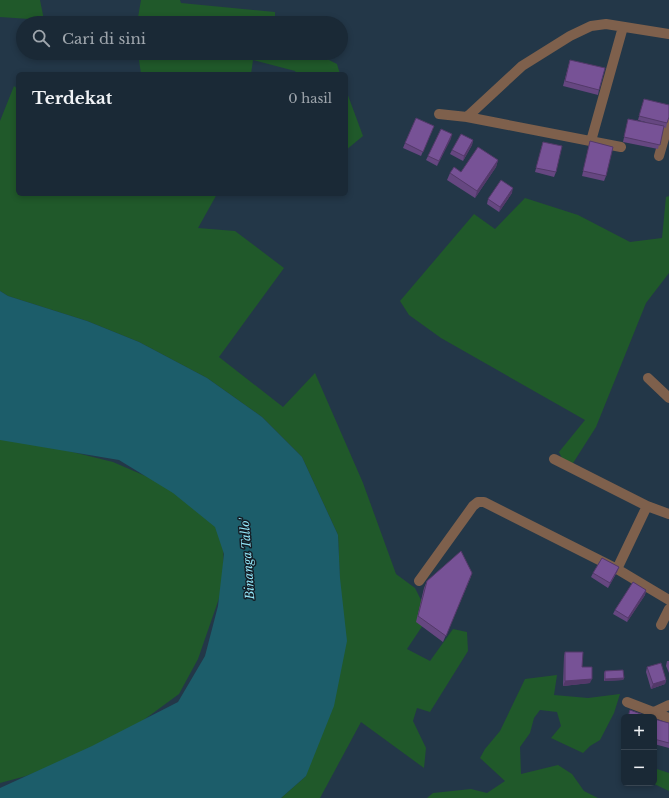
<!DOCTYPE html>
<html lang="id">
<meta charset="utf-8">
<style>
body{margin:0;font-family:"Libre Baskerville",serif;background:#23313e;color:#f1f3f6}
.controls{position:absolute;right:12px;bottom:12px;display:grid;overflow:hidden;border-radius:6px;box-shadow:0 2px 6px #0003}
.controls button{width:36px;height:36px;display:grid;place-items:center;padding:0;border:0;border-bottom:1px solid #384551;background:#1a2936;color:#f1f3f6;font:20px sans-serif}
.list{margin:0;padding:0;list-style:none}
h2{display:flex;justify-content:space-between;align-items:center;height:52px;margin:0;padding:0 16px;font-size:17px}
h2 small{font-size:13px;font-weight:400;color:#9fa6ad}
.icon{flex:none;width:22px;height:22px;fill:none;stroke:currentColor;stroke-width:2;stroke-linecap:round;stroke-linejoin:round}
.map{position:relative;flex:none;width:669px;height:798px;overflow:hidden}
.search{position:absolute;background:#1a2936;box-shadow:0 2px 6px #0003;left:16px;top:16px;width:332px;height:44px;display:flex;align-items:center;gap:10px;box-sizing:border-box;padding:0 14px;border-radius:22px;color:#9fa6ad;font-size:15px}
.panel{position:absolute;background:#1a2936;box-shadow:0 2px 6px #0003;left:16px;top:72px;width:332px;height:124px;border-radius:6px}
.map>svg:first-child{display:block}
.green{fill:#20592a}
.water{fill:#1c5d6a}
.lines{fill:none;stroke-linecap:round;stroke-linejoin:round}
.minor{stroke:#7e604c;stroke-width:10}
.wall{fill:#664781}
.shaded-wall{fill:#533969}
.building{fill:#775296;stroke:#533969}
.labels{text-anchor:middle;dominant-baseline:central;stroke-width:3;stroke-linejoin:round;paint-order:stroke}
.water-label{font-size:12px;font-style:italic;fill:#91e4f6;stroke:#141d25}
</style>
<div class="map">
<svg width="669" height="798" viewBox="0 0 669 798">
<rect width="100%" height="100%" fill="#233748"/>
<path class="green" d="M0 0H40L44 20 0 17Z
M141 0H180L181 3 275 12V23H137Z
M138 53H315L337 64 340 74H297L295 71 253 60 251 74H141Z
M14 86 18 89V194H217L198 228 235 231 284 268 219 357 283 407 315 373 363 483 396 574 415 588 429 616 407 649 430 661 453 629 467 632 468 651 430 712 417 708 413 721 426 748 424 768 361 722 320 798H281L306 776 340 583 338 535 302 457 262 417 207 378 139 342 87 321 8 296 0 291V121Z
M346 90 363 136 346 150Z
M669 196V273L646 303 596 427 568 471 559 452 585 420 441 338 409 315 400 301 474 214 495 229 525 198 578 215 630 242 662 238 666 197Z
M0 434 113 462 157 481 200 509 223 534 224 584 198 659 179 694 115 741 26 776 0 783Z
M557 675 554 695 588 698 620 694 614 713 600 740 590 746 583 753 551 738 561 726 557 712 540 710 534 718 530 733 520 747 521 774 558 765 572 774 584 791 598 798H427L433 793 471 789 487 793 505 781 480 758 485 749 500 731 525 679Z
M654 768 669 773V791L652 783H654Z"/>
<path class="water" d="M0 291 8 296 87 321 139 342 207 378 262 417 302 457 338 535 340 578 347 641 334 706 306 776 281 798H0V788L92 746 178 702 205 656 218 606 224 554 215 527 173 493 119 460 0 440Z"/>
<g class="lines">
<path class="minor" d="M439 114 467 117 522 66 570 36 591 26 606 24 669 34
M467 117 621 147
M591 141 623 27
M659 156 669 121
M648 378 669 398
M554 459 647 506
M617 569 669 600
M419 581 473 506 478 502H484L617 569 647 506 669 514
M661 625 669 609
M627 702 669 718
M654 712 669 705"/>
</g>
<path class="wall" d="M570 60 599 90 598 95 563 86Z
M644 99 667 123 666 128 663 127 658 149 623 142 628 119 649 123 638 120Z
M434 126 421 156 403 148 405 143Z
M452 134 437 166 426 160 428 156Z
M473 140 472 145 463 161 450 154 452 150Z
M590 141 606 176 604 181 582 176Z
M543 142 556 172 554 177 535 172Z
M498 160 496 167 475 198 447 180 450 173 461 172Z
M512 193 499 212 487 204 488 199Z
M619 567 617 572 608 588 591 577 593 573Z
M472 573 470 579 443 642 416 622 424 588 427 581Z
M646 590 645 595 627 622 613 614 615 610Z
M565 652 582 667 590 683 563 686 564 656Z
M667 661H669V673L666 666Z
M647 667 666 680 665 684 651 689 646 672Z
M605 671 624 678 623 680 604 681V673Z
M654 719 669 723V748L654 744Z
M624 728V734H622Z"/>
<path class="shaded-wall" d="M452 134 451 139 437 166 439 161Z
M473 140 472 145 463 161 464 156Z
M498 160 496 167 475 198 477 191Z
M513 188 512 193 499 212 500 207Z
M619 567 617 572 608 588 610 583Z
M646 590 645 595 627 622 628 618Z
M624 678 623 680 604 681 605 679Z
M592 679 590 683 563 686 565 681Z
M666 680 665 684 651 689 653 684Z"/>
<path class="building" d="M570 60 605 68 599 90 565 81Z
M644 99 669 105V117L667 123 639 116Z
M416 118 434 126 423 152 405 143Z
M628 119 664 126 660 145 624 137Z
M441 129 452 134 439 161 428 156Z
M461 134 473 140 464 156 452 150Z
M590 141 613 147 606 176 583 171Z
M543 142 562 146 556 172 536 168Z
M478 147 498 160 477 191 450 173 454 167 461 172Z
M501 180 513 188 500 207 488 199Z
M461 551 472 573 446 636 418 616 427 581Z
M602 558 619 567 610 583 593 573Z
M633 582 646 590 628 618 615 610Z
M565 652H583L582 667H592V679L565 681Z
M661 663 666 680 653 684 647 667Z
M623 670 624 678 605 679V671Z
M630 710 649 717H628Z
M654 719 669 723V743L654 739Z"/>
<g class="labels">
<g class="water-label">
<text transform="translate(247 559) rotate(-94)">Binanga Tallo'</text>
</g>
</g>
</svg>
<div class="controls">
<button>+</button>
<button>−</button>
</div>
<div class="search"><svg class="icon" aria-label="search" viewBox="0 0 24 24"><circle cx="10" cy="10" r="6"/><path d="M15 15l6 6"/></svg>Cari di sini</div>
<section class="panel">
<h2>Terdekat<small>0 hasil</small></h2>
<ul class="list">
</ul>
</section>
</div>
